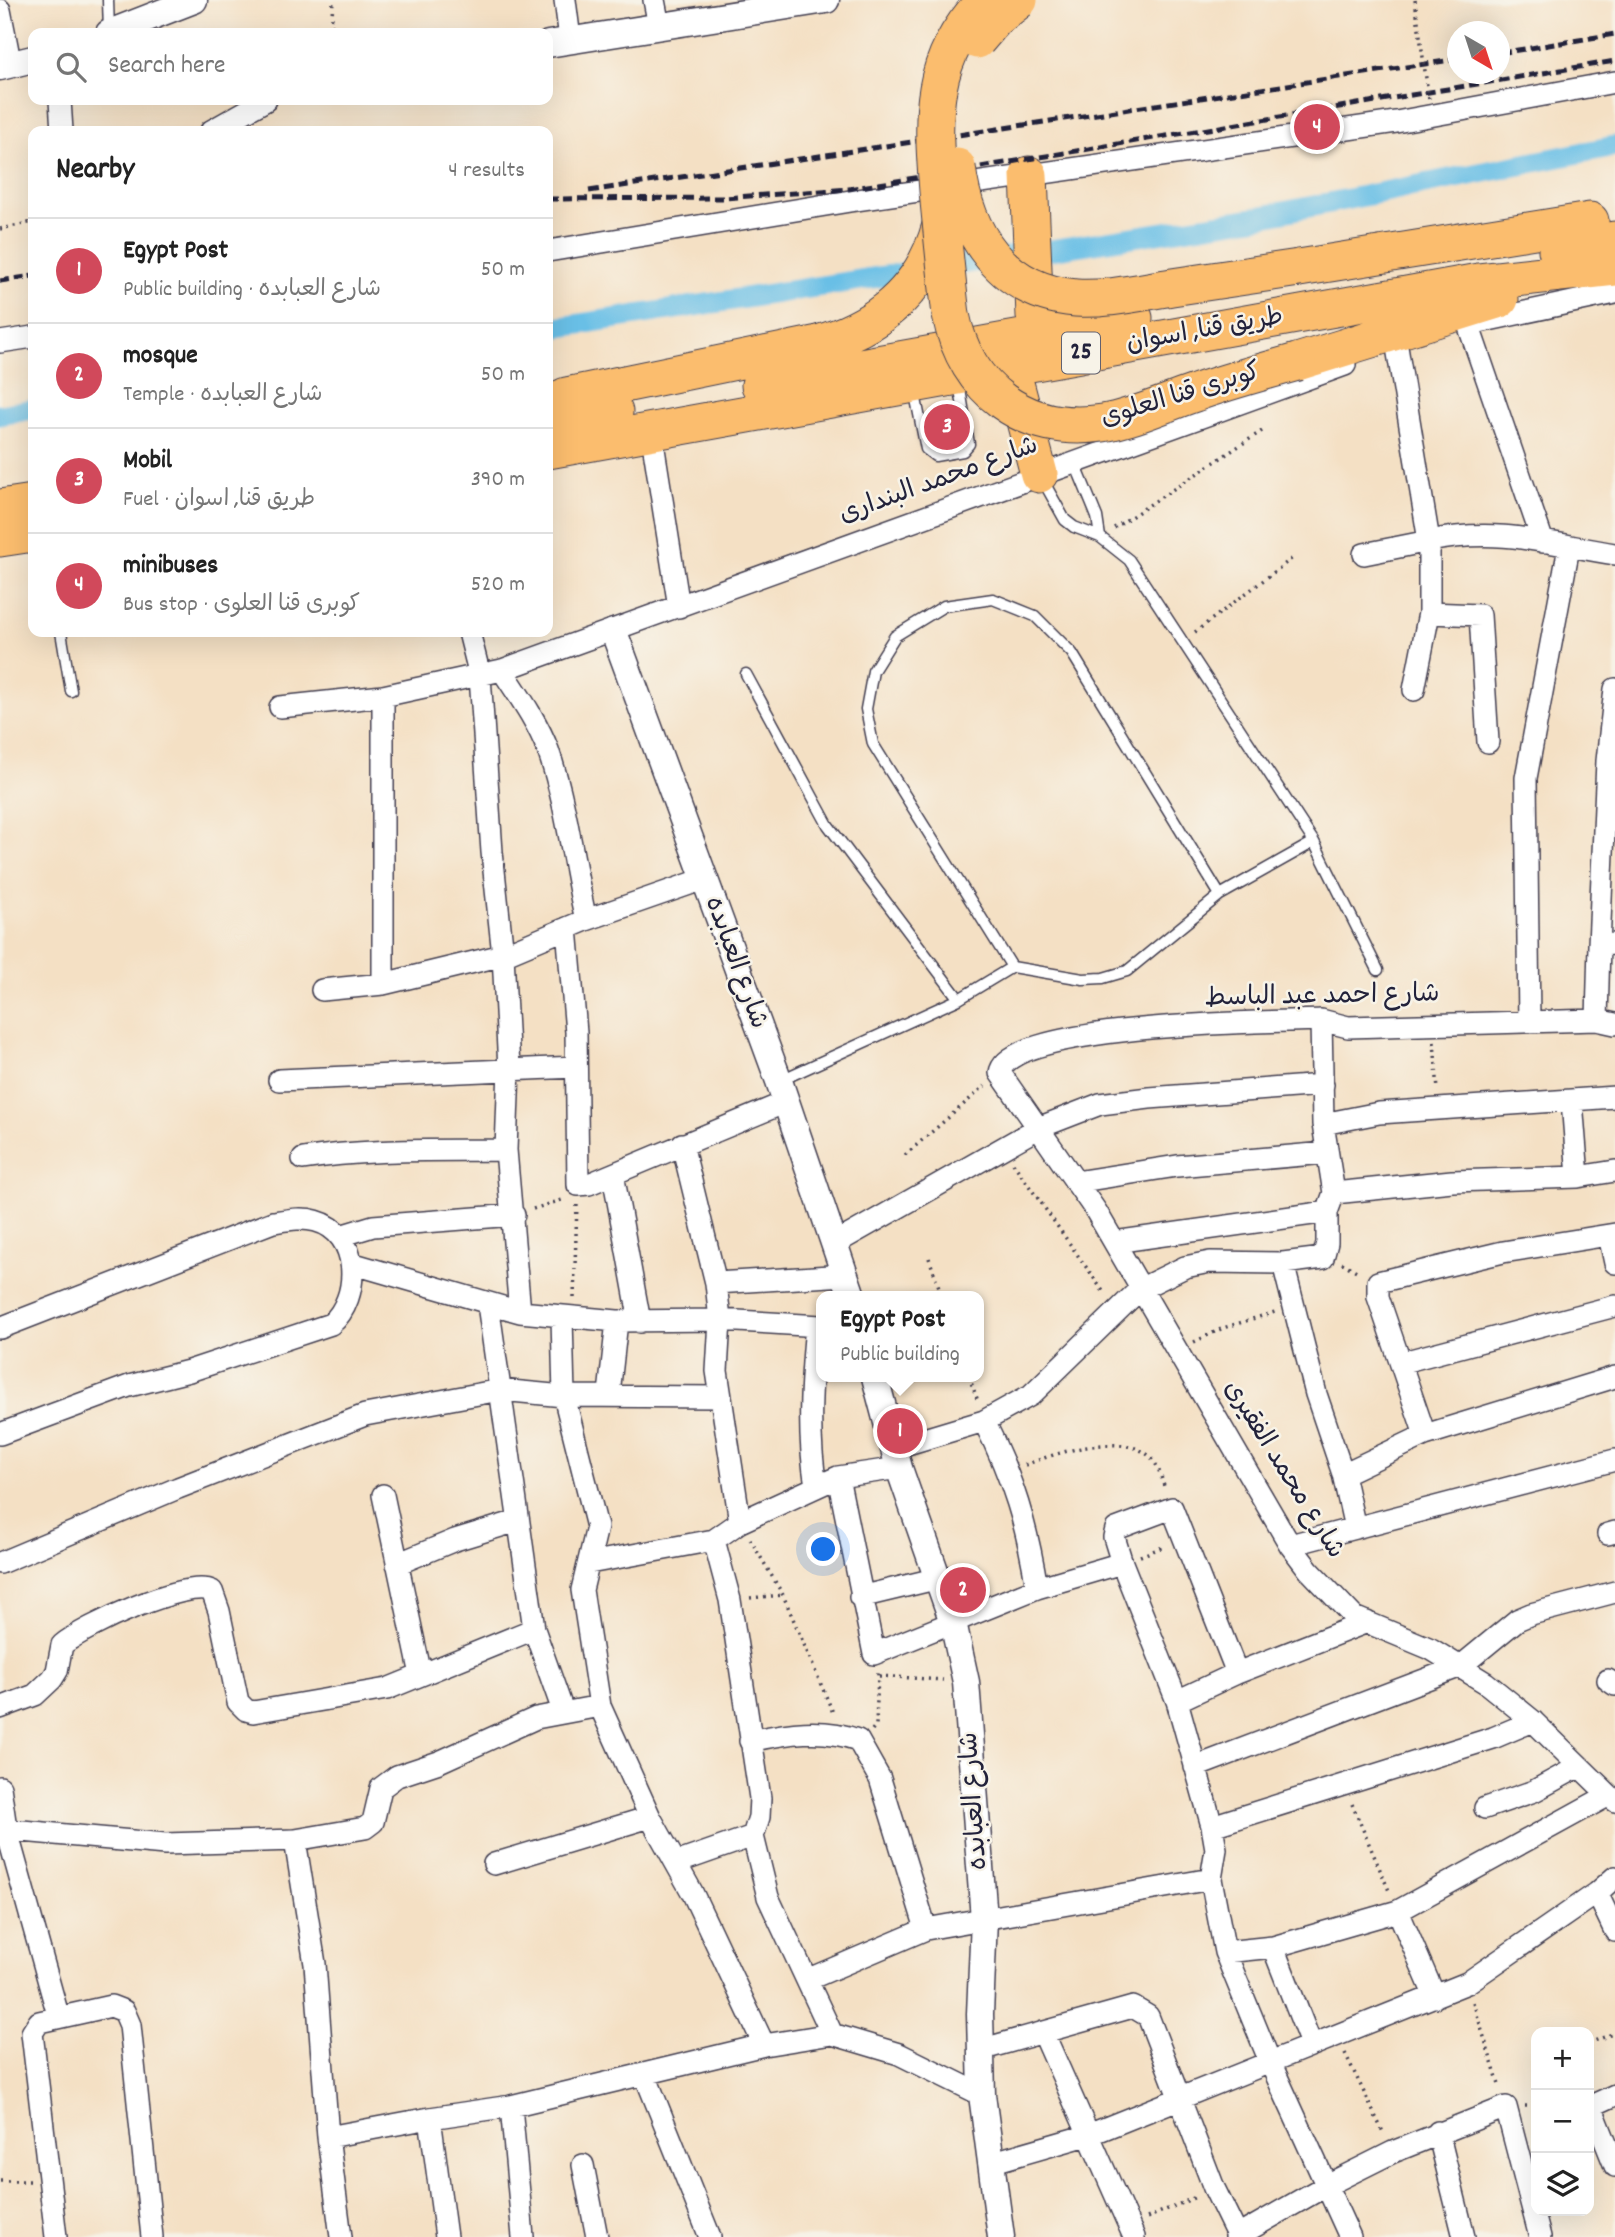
<!DOCTYPE html>
<meta charset="utf-8">
<style>
body{margin:0;font-family:Dekko,"Playpen Sans Arabic",sans-serif;background:#f2f2f2;color:#222}
.controls{position:absolute;right:21px;bottom:21px;display:grid;overflow:hidden;border-radius:14px;box-shadow:0 7px 28px #0002}
.controls button{width:63px;height:63px;display:grid;place-items:center;padding:0;border:0;border-bottom:2px solid #e0e0e0;background:#fff;color:#222;font:35px sans-serif}
.compass{position:absolute;left:1447px;top:21px;width:63px;height:63px;border-radius:50%;background:#fff;box-shadow:0 7px 28px #0002;rotate:141deg}
.you{position:absolute;left:824px;top:1550px;width:24px;height:24px;margin:-18px;border:5px solid #fff;border-radius:50%;background:#1a73e8;box-shadow:0 0 0 10px #1a73e833}
.badge{display:grid;place-items:center;width:46px;height:46px;border-radius:50%;background:#d1495b;color:#fff;font-size:23px;font-weight:700}
.pin{position:absolute;translate:-50% -50%;border:4px solid #fff;box-shadow:0 2px 7px #0006}
.popup{position:absolute;left:816px;top:1291px;width:168px;height:91px;box-sizing:border-box;display:grid;place-content:center;border-radius:14px;background:#fff;filter:drop-shadow(0 2px 5px #0005);font-size:23px;white-space:nowrap;color:#767676}
.popup b{font-size:26px;color:#222}
.popup::after{content:'';position:absolute;left:50%;top:100%;margin-left:-14px;border:14px solid transparent;border-top-color:#fff}
.list{margin:0;padding:0;list-style:none}
h2{display:flex;justify-content:space-between;align-items:center;height:91px;margin:0;padding:0 28px;font-size:30px}
h2 small{font-size:23px;font-weight:400;color:#767676}
.list li{display:grid;grid-template-columns:46px 1fr auto;gap:21px;align-items:center;box-sizing:border-box;height:105px;padding:0 28px;border-top:2px solid #e0e0e0}
.list b{display:block;font-size:26px;white-space:nowrap}
.list p{margin:0;font-size:23px;white-space:nowrap;color:#767676}
.list em{font-size:23px;font-style:normal;color:#767676}
.icon{flex:none;width:38px;height:38px;fill:none;stroke:currentColor;stroke-width:2;stroke-linecap:round;stroke-linejoin:round}
.map{position:relative;flex:none;width:1615px;height:2237px;overflow:hidden}
.search{position:absolute;background:#fff;box-shadow:0 7px 28px #0002;left:28px;top:28px;width:525px;height:77px;display:flex;align-items:center;gap:18px;box-sizing:border-box;padding:0 24px;border-radius:14px;color:#767676;font-size:26px}
.panel{position:absolute;background:#fff;box-shadow:0 7px 28px #0002;left:28px;top:126px;width:525px;height:511px;border-radius:14px}
.map>svg:first-child{display:block}
.lines{fill:none;stroke-linecap:round;stroke-linejoin:round}
.canal{stroke:#69bfe6;stroke-width:21}
.service-casing{stroke:#423e50;stroke-width:13}
.minor-casing{stroke:#423e50;stroke-width:24}
.tertiary-casing{stroke:#423e50;stroke-width:29}
.trunk-casing{stroke:#423e50;stroke-width:39}
.path{stroke:#423e50;stroke-width:3.5;stroke-dasharray:2 5;stroke-linecap:butt}
.service{stroke:#fff;stroke-width:10}
.minor{stroke:#fff;stroke-width:21}
.tertiary{stroke:#fff;stroke-width:26}
.trunk{stroke:#fbbd6e;stroke-width:37}
.rail{stroke:#22223b;stroke-width:5;stroke-dasharray:10 5;stroke-linecap:butt}
.trunk-bridge-casing{stroke:#423e50;stroke-width:39;stroke-linecap:butt}
.path-bridge{stroke:#423e50;stroke-width:3.5;stroke-dasharray:2 5;stroke-linecap:butt}
.trunk-bridge{stroke:#fbbd6e;stroke-width:37}
.labels{text-anchor:middle;dominant-baseline:central;stroke-width:5;stroke-linejoin:round;paint-order:stroke}
.shield{fill:#f7f3e8;stroke:#62616f;stroke-width:2}
.shield-label{font-size:24px;font-weight:bold;fill:#22223b}
.street-label{font-size:26px;fill:#22223b;stroke:#f7f3e8}
</style>
<div class="map">
<svg width="1615" height="2237" viewBox="0 0 1615 2237">
<rect width="100%" height="100%" fill="#f7f3e8"/>
<filter id="ink" filterUnits="userSpaceOnUse"><feTurbulence type="fractalNoise" baseFrequency=".0143" numOctaves="2"/><feDisplacementMap in="SourceGraphic" scale="14" xChannelSelector="R" yChannelSelector="G"/><feConvolveMatrix kernelMatrix="1 2 1 2 8 2 1 2 1" color-interpolation-filters="sRGB"/></filter>
<filter id="wash" filterUnits="userSpaceOnUse"><feTurbulence type="fractalNoise" baseFrequency=".00686" numOctaves="4" result="noise"/><feDisplacementMap in="SourceGraphic" scale="28" xChannelSelector="R" yChannelSelector="G"/><feGaussianBlur stdDeviation="1.57" result="paint"/><feColorMatrix in="noise" values="0 0 0 0 0 0 0 0 0 0 0 0 0 0 0 0 0 1.4 0 .05"/><feComposite in="paint" operator="in"/></filter>
<g filter="url(#wash)">
<rect width="100%" height="100%" fill="#f4e0c4"/>
<g class="lines">
<path class="canal" d="M548 329 1253 218 1615 146
M0 415 33 409"/>
</g>
</g>
<g filter="url(#ink)">
<g class="lines">
<defs>
<path id="service" d="M108 0 109 32
M914 389 926 449 935 456 963 451 969 444 959 383
M1074 461 1097 517 1100 537
M1041 477 1065 520 1074 527 1100 537 1129 560 1314 842 1378 970
M61 632 71 691
M746 674 828 825 959 999
M1012 967 873 744 866 709 873 671 895 636 944 606 993 599 1035 616 1072 653 1220 895
M781 1080 959 999 1012 967 1083 979 1103 978 1127 971 1220 895 1314 842"/>
<path id="minor" d="M565 0 570 39
M654 0 659 26
M0 10 11 66
M60 100 62 131
M211 131 266 100
M548 251 850 201 1396 122 1615 82
M1479 322 1615 293
M1468 324 1543 542
M0 342 33 337
M1397 347 1429 541C1500 527 1546 543 1615 554
M651 430 679 607
M1364 554 1429 541V613L1480 615 1488 742
M469 632 480 676 492 852 503 955 509 1068 506 1150 520 1312
M502 670C519 696 537 721 548 750 567 805 573 864 586 920
M1615 689 1607 761 1599 945 1615 944
M1414 690 1429 613
M280 707 383 696 502 670 1345 365
M567 928 576 1032 578 1185 589 1184 786 1102
M383 984V696
M322 990 383 984 503 955 586 920 704 879
M1597 1020 1599 945
M1529 1022 1526 778 1569 547
M1615 1024 1597 1020 1348 1027 1321 1020C1276 1022 1006 1023 1000 1073L1096 1211 1290 1545 1309 1570 1354 1617 1431 1649 1486 1683 1533 1721 1615 1801
M279 1080 576 1067
M1572 1101 1578 1177
M1323 1124 1379 1113 1615 1097
M682 1144 716 1283 720 1320 717 1371 740 1522
M303 1159C370 1148 439 1151 506 1150
M613 1174 640 1322
M1075 1182 1177 1166 1326 1153
M1334 1193 1452 1181 1578 1177 1615 1171
M1609 1235 1615 1263
M340 1236 373 1226 514 1215
M1114 1242 1327 1212
M834 1244 1038 1128 1100 1104 1149 1098 1323 1085
M351 1263 520 1312 617 1321 720 1320 821 1326
M1283 1263 1316 1394 1343 1474 1355 1528
M716 1283 846 1275
M488 1304 534 1629 563 1711
M562 1317 564 1396 597 1527 582 1590 600 1706 650 1817 692 1892 764 2045
M816 1326C811 1381 807 1432 816 1486
M0 1328 273 1222C287 1220 302 1217 316 1221 361 1233 361 1298 331 1324L189 1371 129 1386 0 1434
M1403 1362 1615 1306
M609 1394 617 1321
M984 1421C1013 1479 1027 1525 1037 1588
M1425 1435 1378 1297V1282L1503 1252 1615 1234
M894 1448 984 1421 1031 1395 1140 1289 1185 1267 1210 1262 1283 1263 1323 1258 1327 1243V1212L1334 1193 1323 1124 1321 1020
M1343 1474 1425 1435 1615 1377
M838 1477 874 1654 1037 1588 1122 1563
M383 1495 421 1675
M1608 1534 1615 1532
M714 1540 730 1600 760 1798 759 1817 753 1836 768 1897 832 2034
M1290 1545 1615 1460
M0 1563 178 1488 365 1415 500 1390 564 1396 720 1397
M589 1563 714 1540 740 1522 838 1477 899 1468
M397 1564 455 1540 517 1521
M860 1597 939 1578
M1237 1673 1172 1508 1116 1529 1114 1537 1122 1563 1177 1701 1212 1826 1216 1849 1211 1879 1225 1952 1271 2064 1350 2237
M1608 1680 1615 1685
M1177 1701 1237 1673 1367 1622
M0 1708 35 1695 52 1679 57 1671 62 1645C83 1627 188 1578 212 1591L219 1611 238 1702 246 1710 253 1712 387 1689 534 1629
M750 1741C786 1733 823 1727 858 1740L880 1779 926 1929
M1195 1767 1461 1666 1517 1620 1531 1614 1615 1592
M0 1787 6 1828 58 2015
M1485 1808 1534 1791 1578 1767
M1212 1826 1493 1738 1533 1721
M0 1829 165 1844 295 1840 315 1964 328 2137 430 2118
M295 1840 365 1828 373 1822 381 1788 397 1776 439 1762 536 1718 600 1706
M676 1863 753 1836
M494 1864 650 1817
M1597 1893 1615 1931
M1398 1911 1435 1997
M1273 1947 1311 2044
M1225 1952 1273 1947 1398 1911 1609 1795
M809 1979 926 1929 1211 1879
M1043 2032 1134 2237
M980 2050 1133 2007 1148 2016 1214 2188 1238 2237
M645 2075 710 2237
M1615 2095 1591 2106 1615 2166
M511 2106 523 2237
M1438 2132 1464 2237
M328 2137 341 2237
M990 2163 1091 2134 1467 1983 1597 1893 1615 1877
M583 2165 597 2237
M56 2237 32 2033 39 2022 111 2006 124 2011 130 2025 152 2237
M446 2237 430 2118 511 2106 764 2045 832 2034 899 2054 982 2095
M1236 2237 1327 2185 1393 2152 1506 2107 1540 2237"/>
<path id="tertiary" d="M109 33 194 0
M548 44 826 0
M0 67 33 59
M614 632 779 1081 852 1296
M875 1377 899 1468 953 1622 966 1682 984 1919 980 2014 982 2095 1001 2237"/>
<path id="trunk" d="M1029 175 1035 316
M1557 250 1615 240
M1299 268 1590 221
M1297 362 1500 299
M760 385 1134 318
M1016 387 1039 474
M566 396 818 344C880 326 924 289 941 225
M548 424 614 412
M548 450 1479 282 1615 267
M0 508 33 503
M0 538 33 533"/>
</defs>
<use href="#service" class="service-casing"/>
<use href="#minor" class="minor-casing"/>
<use href="#tertiary" class="tertiary-casing"/>
<use href="#trunk" class="trunk-casing"/>
<path class="path" d="M331 33 333 0
M0 229 33 222
M1114 528 1265 429
M1195 632 1294 557
M1434 1042 1438 1090
M905 1155 985 1086
M1013 1163 1105 1294
M533 1209 565 1199
M929 1258 942 1296
M1342 1263 1360 1273
M574 1298 577 1204
M1194 1342 1223 1328 1275 1312
M969 1377 978 1401
M1025 1465C1055 1453 1133 1427 1155 1463 1160 1470 1162 1481 1165 1489
M750 1539 783 1595 834 1715
M1140 1556 1166 1546
M750 1598 783 1595
M879 1676 943 1680
M872 1730 876 1725 878 1673
M1352 1804 1390 1893
M1473 2002 1500 2088
M1589 2043 1615 2033
M1345 2053 1384 2134
M1525 2106H1536
M0 2181H32
M1147 2218 1198 2196"/>
<use href="#service" class="service"/>
<use href="#minor" class="minor"/>
<use href="#tertiary" class="tertiary"/>
<use href="#trunk" class="trunk"/>
<path class="rail" d="M1500 53 1615 34
M589 191 1458 59
M548 199 723 198 849 189 1615 61
M0 281 33 276"/>
<defs>
<path id="trunk-bridge" d="M986 0C928 58 932 115 938 191 942 232 946 273 951 315 966 390 1025 435 1103 423 1134 418 1165 403 1195 393 1228 381 1263 372 1297 362
M977 40 995 19 1019 0
M957 167C965 234 1002 292 1076 298 1107 300 1140 292 1172 287 1214 281 1257 274 1299 268"/>
</defs>
<use href="#trunk-bridge" class="trunk-bridge-casing"/>
<path class="path-bridge" d="M1415 0 1429 100"/>
<use href="#trunk-bridge" class="trunk-bridge"/>
</g>
</g>
<g class="labels">
<rect class="shield" x="1062" y="332.5" width="38" height="41" rx="5"/>
<g class="shield-label">
<text x="1081" y="353">25</text>
</g>
<g class="street-label">
<text transform="translate(1205 331) rotate(-10)">طريق قنا, اسوان</text>
<text transform="translate(1181 396) rotate(-17)">كوبرى قنا العلوى</text>
<text transform="translate(939 481) rotate(-20)">شارع محمد البندارى</text>
<text transform="translate(735 963) rotate(70)">شارع العبابده</text>
<text transform="translate(1322 997) rotate(-1)">شارع احمد عبد الباسط</text>
<text transform="translate(1283 1470) rotate(58)">شارع محمد الفقيرى</text>
<text transform="translate(975 1801) rotate(-94)">شارع العبابده</text>
</g>
</g>
</svg>
<div class="controls">
<button>+</button>
<button>−</button>
<button><svg class="icon" aria-label="layers" viewBox="0 0 24 24"><path d="M12 4l9 5-9 5-9-5zM3 14l9 5 9-5"/></svg></button>
</div>
<svg class="compass" viewBox="-18 -18 36 36"><path d="M0-13l5 13h-10z" fill="#e53935"/><path d="M0 13l5-13h-10z" fill="#767676"/></svg>
<div class="you"></div>
<div class="pin badge" style="left:900px;top:1431px">1</div>
<div class="popup"><b>Egypt Post</b>Public building</div>
<div class="pin badge" style="left:963px;top:1590px">2</div>
<div class="pin badge" style="left:947px;top:427px">3</div>
<div class="pin badge" style="left:1317px;top:127px">4</div>
<div class="search"><svg class="icon" aria-label="search" viewBox="0 0 24 24"><circle cx="10" cy="10" r="6"/><path d="M15 15l6 6"/></svg>Search here</div>
<section class="panel">
<h2>Nearby<small>4 results</small></h2>
<ul class="list">
<li><span class="badge">1</span><div><b>Egypt Post</b><p>Public building · شارع العبابده</p></div><em>50 m</em></li>
<li><span class="badge">2</span><div><b>mosque</b><p>Temple · شارع العبابده</p></div><em>50 m</em></li>
<li><span class="badge">3</span><div><b>Mobil</b><p>Fuel · طريق قنا, اسوان</p></div><em>390 m</em></li>
<li><span class="badge">4</span><div><b>minibuses</b><p>Bus stop · كوبرى قنا العلوى</p></div><em>520 m</em></li>
</ul>
</section>
</div>
